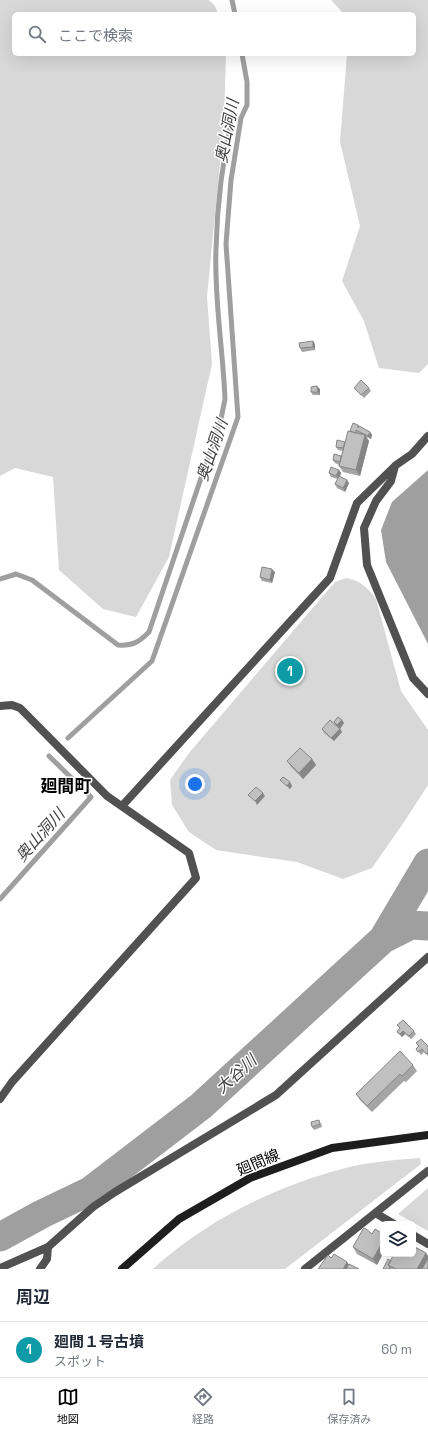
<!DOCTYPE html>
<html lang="ja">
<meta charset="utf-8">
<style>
body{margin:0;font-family:"Space Grotesk","Noto Sans JP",sans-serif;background:#f6f6f7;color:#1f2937}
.controls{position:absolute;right:12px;bottom:12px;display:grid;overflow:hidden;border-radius:6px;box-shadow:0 4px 16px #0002}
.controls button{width:36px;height:36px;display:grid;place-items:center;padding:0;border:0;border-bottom:1px solid #e0e1e3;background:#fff;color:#1f2937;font:20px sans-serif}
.you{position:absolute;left:195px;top:784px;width:14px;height:14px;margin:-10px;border:3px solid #fff;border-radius:50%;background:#1a73e8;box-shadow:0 0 0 6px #1a73e833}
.badge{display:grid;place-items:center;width:26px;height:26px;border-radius:50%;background:#000;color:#fff;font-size:13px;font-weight:700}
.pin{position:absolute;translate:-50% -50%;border:2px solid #fff;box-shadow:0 1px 4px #0006}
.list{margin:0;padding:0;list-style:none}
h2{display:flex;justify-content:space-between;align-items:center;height:52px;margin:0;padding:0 16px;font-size:17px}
h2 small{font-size:13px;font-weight:400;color:#747a83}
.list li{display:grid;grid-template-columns:26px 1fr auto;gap:12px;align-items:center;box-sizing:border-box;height:56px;padding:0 16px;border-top:1px solid #e0e1e3}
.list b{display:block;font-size:15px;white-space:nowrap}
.list p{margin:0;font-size:13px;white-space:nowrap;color:#747a83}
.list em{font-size:13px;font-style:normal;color:#747a83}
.icon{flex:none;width:22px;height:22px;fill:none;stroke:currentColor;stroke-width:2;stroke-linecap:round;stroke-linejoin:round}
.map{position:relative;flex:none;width:428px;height:1269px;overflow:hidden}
.search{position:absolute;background:#fff;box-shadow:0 4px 16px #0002;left:12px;right:12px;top:12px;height:44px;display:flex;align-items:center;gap:10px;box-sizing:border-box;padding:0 14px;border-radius:6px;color:#747a83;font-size:15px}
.sheet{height:108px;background:#fff}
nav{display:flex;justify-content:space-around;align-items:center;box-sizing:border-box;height:56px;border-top:1px solid #e0e1e3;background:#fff;font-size:11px;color:#747a83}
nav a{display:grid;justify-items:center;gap:2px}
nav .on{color:#000}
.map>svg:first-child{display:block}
.green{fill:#d8d8d8}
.water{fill:#9f9f9f}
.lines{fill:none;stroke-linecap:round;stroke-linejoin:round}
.stream{stroke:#9f9f9f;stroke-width:5}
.river{stroke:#9f9f9f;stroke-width:29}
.street{stroke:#515151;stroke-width:8}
.secondary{stroke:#1e1e1e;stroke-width:8}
.wall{fill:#a5a5a5}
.shaded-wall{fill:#868686}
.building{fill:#c0c0c0;stroke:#868686}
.labels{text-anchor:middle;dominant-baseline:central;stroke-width:3;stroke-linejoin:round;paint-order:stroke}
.street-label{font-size:15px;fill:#000;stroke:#fff}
.water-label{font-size:16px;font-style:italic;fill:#404040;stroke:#fff}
.quarter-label{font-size:17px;font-weight:bold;fill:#000;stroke:#fff}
</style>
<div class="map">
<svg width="428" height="1269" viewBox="0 0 428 1269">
<rect width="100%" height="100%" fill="#fff"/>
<path class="green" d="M0 0H209L215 6 218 14H14V54H226L224 122 207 297 212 364 169 557 136 617 103 609 59 570 53 477 15 468 0 476Z
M331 0H428V364L419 373 379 368 364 321 342 281 360 226 340 142 347 54H414V14H344Z
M346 578C361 581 367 587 376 599L401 691 428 730V785L404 822 372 868 343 879 297 862 216 850 189 832 172 805 170 780 189 753 335 582Z
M420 1158 421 1164 285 1269H153C205 1221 274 1187 342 1169 367 1162 394 1160 420 1158Z
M428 1188V1231L398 1214Z"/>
<path class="water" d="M428 470V644L386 562 381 530 392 502Z"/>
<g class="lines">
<path class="stream" d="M232 0 235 14
M0 579 16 574 32 580 118 645C133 646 139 642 149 632L221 419 225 399C223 349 214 299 216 249 217 204 223 157 233 113
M68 738 152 661 238 417 226 244 231 180 241 118 247 105V82L242 54
M0 899 91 797 49 756"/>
<path class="river" d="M383 939 411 925 428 926
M0 1237 42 1214 90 1191 201 1106 383 939 428 863"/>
<path class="street" d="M395 466 391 481 376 501 364 528 367 565 413 678 428 694
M0 706 12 705 20 708 107 796 189 853 196 878 12 1082 0 1099
M122 806 330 578 357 503 396 465 412 454 428 436
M377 1214 394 1224
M413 1235 428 1244
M0 1268 48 1247 93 1207 115 1192 276 1095 428 957
M40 1269 47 1259 48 1247
M305 1269 428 1171"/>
<path class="secondary" d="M122 1269 179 1219 250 1178 332 1148 428 1135"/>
</g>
<path class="wall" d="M315 344V350L302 352 300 348Z
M354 388H369L371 391 364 398Z
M320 389V395H313L311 392Z
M358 425 370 432 372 435 371 439 366 437 369 441 360 476 343 472 339 466V465L335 463 333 460 341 456 343 451 338 450 336 447 345 442 350 431Z
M339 470 341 473 340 476 349 483 345 492 337 488 335 484 338 479 331 477 329 473Z
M275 572 272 583 262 581 260 577Z
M342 720 344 723 340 728 342 732 334 741 324 733 322 729 336 725 334 722Z
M312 759 316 765 303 779 291 767 287 761Z
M280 780 290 782 292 786 290 789 283 783Z
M397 1025 414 1031 416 1034 411 1039 405 1034 402 1037 397 1032 400 1029Z
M416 1043 428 1046V1056L424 1052 421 1055 416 1049 418 1046Z
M413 1065 417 1071 406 1082 404 1081 372 1112 360 1100 356 1094Z
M321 1123 322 1127 314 1130 312 1127Z
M372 1234 377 1265 357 1254 353 1247Z
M426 1253 428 1256V1269H383L391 1261 393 1257 391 1254H403L405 1255Z"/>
<path class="shaded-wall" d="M313 341 315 344V350L313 347Z
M317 386 320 389V395L318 392Z
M370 432 372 435 371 439 368 436Z
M365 435 369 441 360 476 356 470Z
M339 470 341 473 339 479 336 476Z
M347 480 349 483 345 492 343 488Z
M272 569 275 572 272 583 270 580Z
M342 720 344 723 340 729 337 725Z
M340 729 342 732 334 741 331 738Z
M312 759 316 765 303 779 299 773Z
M290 782 292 786 290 789 287 786Z
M263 793 265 796 257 805 255 801Z
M403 1031 405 1034 402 1037 400 1034Z
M383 1241V1254L377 1265 373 1259Z
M426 1253 428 1256V1264L425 1269H417Z
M347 1262 352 1268 351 1269H343Z"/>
<path class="building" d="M313 341V347L300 348 299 343Z
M361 380 369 388 361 395 354 388Z
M317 386 318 392H311V387Z
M353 423 358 425V428L359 426 370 432 368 436 356 430V433L350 431Z
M348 431 365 435 356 470 339 466Z
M337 440 345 442 343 448 336 447Z
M334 454 341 456 340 462 333 460Z
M331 467 339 470 336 476 329 473Z
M339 476 347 480 343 488 335 484Z
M262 567 272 569 270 580 260 577Z
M338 717 342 720 337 725 334 722Z
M330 720 340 729 331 738 322 729Z
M300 748 312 759 299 773 287 761Z
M283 777 290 782 287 786 280 780Z
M256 787 263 793 255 801 248 795Z
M403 1020 414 1031 409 1036 403 1031 400 1034 397 1032 400 1028 397 1025Z
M421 1039 428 1046V1052L426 1054 422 1049 418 1052 416 1049 419 1046 416 1043Z
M400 1051 413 1065 402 1076 400 1074 367 1106 356 1094Z
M319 1120 320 1124 312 1127 311 1122Z
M365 1228 372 1234 375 1229 383 1234V1241L373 1259 353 1247 363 1229Z
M413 1246 426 1253 417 1269H396L388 1265 394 1254H403L405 1255V1254H413Z
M334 1254 347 1262 343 1269H318L328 1255 331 1258Z
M428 1258V1269H422Z
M388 1259 391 1261 388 1265 390 1267V1269H383Z
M349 1264 359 1269H346Z"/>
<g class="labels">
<g class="street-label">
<text transform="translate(258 1162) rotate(-23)">廻間線</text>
</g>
<g class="water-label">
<text transform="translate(227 131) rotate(-79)">奥山洞川</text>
<text transform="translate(212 450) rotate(-71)">奥山洞川</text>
<text transform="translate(40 835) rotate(-48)">奥山洞川</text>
<text transform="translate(236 1074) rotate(-42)">大谷川</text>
</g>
<g class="quarter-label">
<text x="66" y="786">廻間町</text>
</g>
</g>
</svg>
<div class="controls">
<button><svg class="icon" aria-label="layers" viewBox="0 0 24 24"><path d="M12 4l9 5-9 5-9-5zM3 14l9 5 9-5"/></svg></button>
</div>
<div class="you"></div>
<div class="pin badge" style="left:290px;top:671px;background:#0f9aa8">1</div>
<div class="search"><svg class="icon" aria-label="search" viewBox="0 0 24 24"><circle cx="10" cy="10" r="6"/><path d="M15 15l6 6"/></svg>ここで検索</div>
</div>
<section class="sheet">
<h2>周辺<small></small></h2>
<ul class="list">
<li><span class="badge" style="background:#0f9aa8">1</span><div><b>廻間１号古墳</b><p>スポット</p></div><em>60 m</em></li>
</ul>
</section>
<nav>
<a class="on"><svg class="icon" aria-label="map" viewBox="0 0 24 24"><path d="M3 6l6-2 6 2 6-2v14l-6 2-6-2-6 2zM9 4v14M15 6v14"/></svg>地図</a>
<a><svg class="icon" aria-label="directions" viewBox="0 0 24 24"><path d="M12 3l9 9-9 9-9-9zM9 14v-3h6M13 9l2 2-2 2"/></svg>経路</a>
<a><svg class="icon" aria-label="saved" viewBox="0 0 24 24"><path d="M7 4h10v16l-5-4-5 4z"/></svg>保存済み</a>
</nav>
